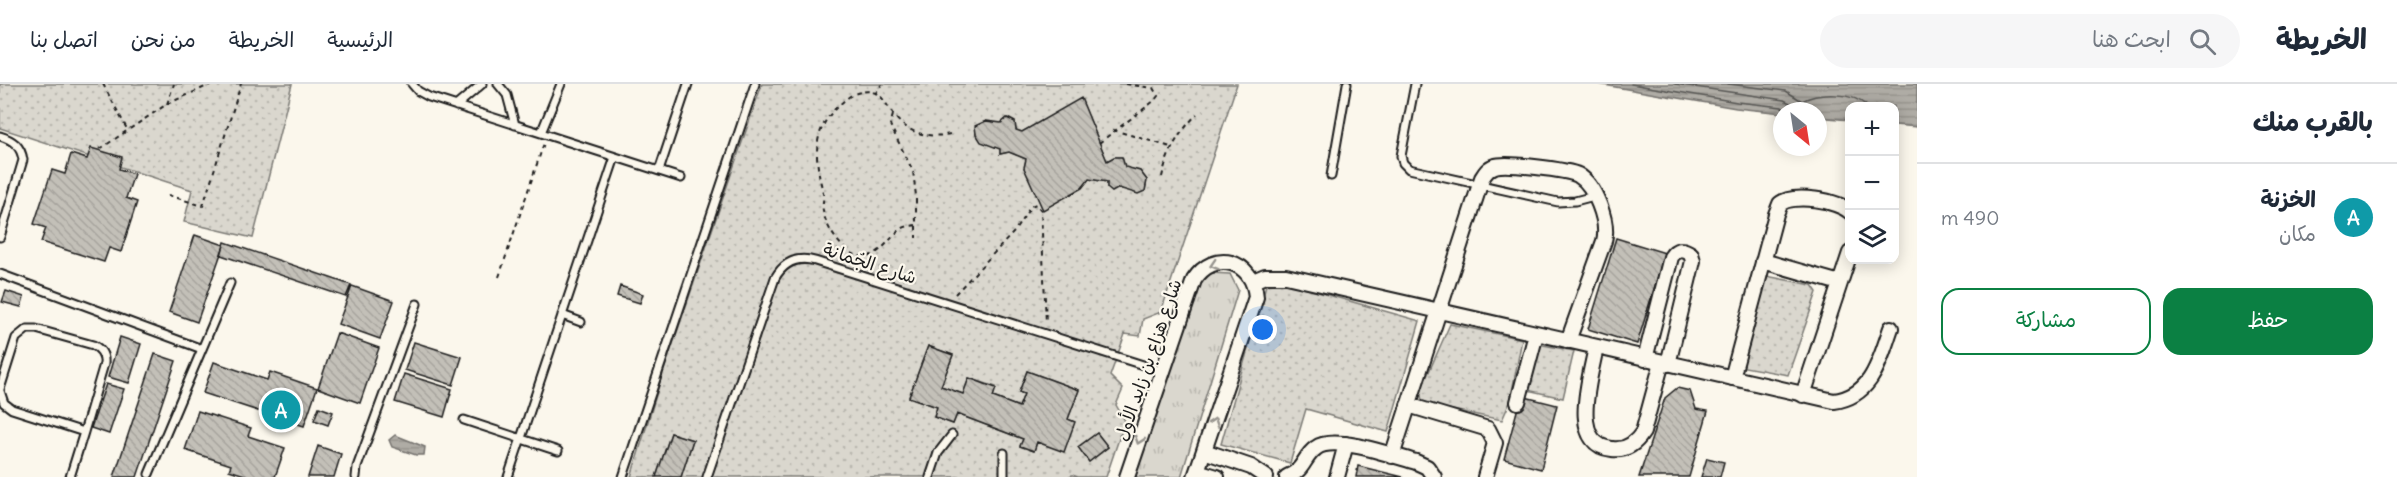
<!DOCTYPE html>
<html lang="ar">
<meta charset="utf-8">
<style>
body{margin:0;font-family:Delius,"Playpen Sans Arabic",sans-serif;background:#f6f6f7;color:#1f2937;direction:rtl}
.controls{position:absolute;right:18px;top:18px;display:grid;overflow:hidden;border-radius:12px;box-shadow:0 3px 15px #0003}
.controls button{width:54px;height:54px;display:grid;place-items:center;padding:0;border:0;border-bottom:2px solid #e0e1e3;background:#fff;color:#1f2937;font:30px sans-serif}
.compass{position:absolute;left:1773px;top:18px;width:54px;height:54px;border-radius:50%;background:#fff;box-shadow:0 3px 15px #0003;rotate:150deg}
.you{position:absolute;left:1263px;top:246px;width:21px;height:21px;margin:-15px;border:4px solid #fff;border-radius:50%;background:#1a73e8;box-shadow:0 0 0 9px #1a73e833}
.badge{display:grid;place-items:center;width:39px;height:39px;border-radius:50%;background:#0b8043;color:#fff;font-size:20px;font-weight:700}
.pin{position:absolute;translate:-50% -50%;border:3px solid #fff;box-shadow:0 2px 6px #0006}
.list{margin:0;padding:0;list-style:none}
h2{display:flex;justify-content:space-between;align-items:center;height:78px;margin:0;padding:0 24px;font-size:26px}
h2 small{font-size:20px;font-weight:400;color:#747a83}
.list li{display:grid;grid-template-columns:39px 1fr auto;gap:18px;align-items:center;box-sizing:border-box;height:108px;padding:0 24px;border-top:2px solid #e0e1e3}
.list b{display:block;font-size:22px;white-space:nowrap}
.list p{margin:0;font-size:20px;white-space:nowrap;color:#747a83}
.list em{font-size:20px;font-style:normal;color:#747a83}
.actions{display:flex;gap:12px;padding:18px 24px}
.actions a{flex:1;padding:14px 0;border:2px solid #0b8043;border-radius:18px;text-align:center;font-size:21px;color:#0b8043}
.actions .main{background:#0b8043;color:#fff}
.icon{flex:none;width:33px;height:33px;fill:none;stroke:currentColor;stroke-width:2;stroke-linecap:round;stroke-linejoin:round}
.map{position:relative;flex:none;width:1917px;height:393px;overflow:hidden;direction:ltr}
header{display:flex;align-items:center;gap:36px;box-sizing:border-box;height:84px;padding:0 30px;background:#fff;border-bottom:2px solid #e0e1e3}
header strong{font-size:28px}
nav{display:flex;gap:33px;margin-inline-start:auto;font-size:21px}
.search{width:420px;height:54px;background:#f6f6f7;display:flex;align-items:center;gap:15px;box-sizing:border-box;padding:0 21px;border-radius:33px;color:#747a83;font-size:22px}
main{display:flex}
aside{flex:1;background:#fff}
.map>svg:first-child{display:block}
.grass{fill:url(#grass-dots);stroke:#7b7a75;stroke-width:1.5;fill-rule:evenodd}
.park{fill:url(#park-tufts);stroke:#7b7a75;stroke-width:1.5}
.water{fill:url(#water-rules);stroke:#74726e;stroke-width:1.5}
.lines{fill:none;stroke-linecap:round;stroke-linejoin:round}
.shore{stroke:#575653;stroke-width:1.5}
.building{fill:url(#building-back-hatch);stroke:#1c1c1c;stroke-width:1.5}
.service-casing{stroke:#1c1c1c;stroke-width:11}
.minor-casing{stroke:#1c1c1c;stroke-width:18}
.path{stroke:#1c1c1c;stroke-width:2;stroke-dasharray:4.5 4.5;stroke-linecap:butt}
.service{stroke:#fbf7ec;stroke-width:7}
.minor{stroke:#fbf7ec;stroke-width:14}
.oneway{stroke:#97948e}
.labels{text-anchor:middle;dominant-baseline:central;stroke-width:4.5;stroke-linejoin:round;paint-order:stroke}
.street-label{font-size:18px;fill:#1c1c1c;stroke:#fbf7ec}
</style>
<header>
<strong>الخريطة</strong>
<div class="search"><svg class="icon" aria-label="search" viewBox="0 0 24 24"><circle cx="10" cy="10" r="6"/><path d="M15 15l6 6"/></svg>ابحث هنا</div>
<nav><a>الرئيسية</a><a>الخريطة</a><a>من نحن</a><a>اتصل بنا</a></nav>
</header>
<main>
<aside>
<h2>بالقرب منك<small></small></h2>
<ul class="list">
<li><span class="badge" style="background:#0f9aa8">A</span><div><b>الخزنة</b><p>مكان</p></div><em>490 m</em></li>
</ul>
<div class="actions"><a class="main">حفظ</a><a>مشاركة</a></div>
</aside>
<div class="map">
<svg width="1917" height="393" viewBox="0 0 1917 393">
<defs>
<pattern id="grass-dots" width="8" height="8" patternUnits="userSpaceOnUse" patternTransform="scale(1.5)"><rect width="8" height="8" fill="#dad7ce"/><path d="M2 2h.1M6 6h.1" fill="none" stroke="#bab8b0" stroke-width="1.8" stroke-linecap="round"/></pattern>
<pattern id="park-tufts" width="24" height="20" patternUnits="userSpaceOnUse" patternTransform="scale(1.5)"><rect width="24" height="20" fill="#dad7ce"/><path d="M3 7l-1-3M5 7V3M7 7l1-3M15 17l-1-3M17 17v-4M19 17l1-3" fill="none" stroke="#bab8b0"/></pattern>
<pattern id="water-rules" width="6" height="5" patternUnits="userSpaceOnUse" patternTransform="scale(1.5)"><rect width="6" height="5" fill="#afaca5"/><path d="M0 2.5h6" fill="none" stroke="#96938d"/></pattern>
<pattern id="building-back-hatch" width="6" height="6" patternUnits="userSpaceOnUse" patternTransform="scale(1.5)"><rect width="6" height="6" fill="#c3c0b8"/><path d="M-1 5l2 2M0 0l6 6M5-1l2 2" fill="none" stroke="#a7a49e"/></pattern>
</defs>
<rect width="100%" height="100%" fill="#fbf7ec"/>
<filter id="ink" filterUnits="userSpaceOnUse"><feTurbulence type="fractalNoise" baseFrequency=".0167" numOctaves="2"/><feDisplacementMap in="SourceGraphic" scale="12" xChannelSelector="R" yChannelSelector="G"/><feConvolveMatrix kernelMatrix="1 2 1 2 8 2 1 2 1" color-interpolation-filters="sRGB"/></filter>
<g filter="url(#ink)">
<path class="grass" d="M0 0H292L253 154 184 138 192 106 0 44Z
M762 0H1237L1161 228 1143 235 1140 252 1125 250 1110 292 1123 305 1116 321 1125 337 1106 393H1078L1072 391 1071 393H681L693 356 671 349 656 393H631L661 295ZM1081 15 1107 77 1114 73H1122L1125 83 1140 87 1147 96 1145 107 1107 104V98L1089 95 1082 104 1043 125 1024 84 1026 75 1009 68 1000 70V65L976 50V42L986 37 1001 39 1008 34 1015 38 1016 46 1022 48ZM928 262 953 271 941 302 963 310 969 294 996 303 993 313 1019 323 1024 310 1019 308 1027 287 1079 306 1068 335 1037 358 1034 367 1020 362 1023 355 957 330 953 340 934 333 937 323 909 313ZM1097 349 1108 363 1089 378 1078 363Z
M1761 191 1812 201 1817 208 1788 291 1739 282Z
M1268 194 1420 237 1388 348 1306 325 1290 379 1221 360Z
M1450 240 1522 255 1510 318 1502 336 1423 320 1420 308Z
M1533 259 1574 267 1563 314 1523 305Z"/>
<path class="park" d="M1210 189 1230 190 1238 206 1181 393H1132L1195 204Z"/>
<path class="water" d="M1598 0H1917V43L1895 41 1894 22H1850L1849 36 1818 33V27H1782V29L1736 24Z
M395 351 425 363 424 371H416L392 363 389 356Z"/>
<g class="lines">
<path class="shore" d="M1631 0 1737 18 1782 23 1787 27
M1675 0 1784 16 1792 20 1795 27
M1728 0 1786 7 1802 17C1819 8 1852 8 1867 22"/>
</g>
<path class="building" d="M1081 14 1107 77 1114 73H1122L1125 83 1140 87 1147 96 1145 107 1138 110 1119 104 1112 108 1107 104V98L1089 95 1082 104 1043 126 1024 84 1026 75 1009 68 1000 70V65L981 58 976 50 975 42 986 37 1001 39 1007 34 1015 38 1016 46 1022 48Z
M91 64 122 73 119 85 134 90 126 114 137 118 121 168 109 164 104 178 41 158 46 144 34 140 52 86 65 90 71 70 87 75Z
M195 151 224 161 197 238 169 228Z
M1616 154 1665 169 1637 260 1588 245Z
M225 158 351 201 346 213 221 171Z
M352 202 394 217 380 255 338 240Z
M620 202 643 210 640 219 617 212Z
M6 207 24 213 21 223 2 218Z
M337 249 379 264 360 319 318 304Z
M120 253 141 260 129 299 108 293Z
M414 258 462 273 453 301 405 286Z
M928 262 953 271 941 302 963 310 969 294 996 304 993 313 1019 323 1024 310 1019 308 1027 287 1079 306 1068 335 1075 338 1064 368 1037 358 1034 367 1020 362 1023 355 957 330 953 340 934 333 937 323 909 313Z
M155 270 176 277 137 393H114Z
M214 278 267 296 270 288 317 304 304 342 203 309Z
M404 290 452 305 444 333 395 318Z
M106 300 124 305 109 350 91 344Z
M1677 304 1690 307 1696 325 1708 327 1689 393H1639L1665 314Z
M1521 312 1557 321 1541 385 1504 375Z
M319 323 333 328 328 341 314 336Z
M198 327 251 344 248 352 285 364 275 393H251L229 386 231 381 185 366Z
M671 349 693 356 681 393H656Z
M1097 349 1108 363 1089 378 1078 363Z
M318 362 341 370 334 393H308Z
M1707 374 1724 378 1720 393H1701Z
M1358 382 1403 393H1356Z"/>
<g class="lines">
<defs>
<path id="service" d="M412 0 418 7 429 13 681 94
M498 0 507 11 515 41
M1415 0 1401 72 1403 79 1409 85 1558 118 1575 117 1594 112
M456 22 482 0
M541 49 561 0
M0 52C13 56 21 62 23 76L0 153
M659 87 688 0
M1331 92 1347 0
M0 190 202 265
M562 231 581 238
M0 305 16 254 27 245H36L93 261C101 265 105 271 104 280L84 348 12 325 4 319 0 307
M464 336 558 367
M149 390 230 199
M70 393 84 348
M356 393 357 383 417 220
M508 393 615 73
M623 393 755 0
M707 393 775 194C784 178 797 172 815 177L1162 287
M930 393 938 369 952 351
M1004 393V369"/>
<path id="minor" d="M1763 177 1840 199
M1253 197 1265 192H1286L1834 317C1873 312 1880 275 1891 244
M1596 263C1591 291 1568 361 1612 365 1626 367 1636 359 1643 348L1662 278
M1645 275 1671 173C1676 165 1683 164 1691 170L1693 177 1668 280
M1732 294 1776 130 1780 120C1792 109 1838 116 1850 128
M1803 311 1850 169
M1518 318 1536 250
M1408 321 1488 345 1495 359 1485 393
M1204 367 1251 383 1266 393
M1392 372 1482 94C1485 89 1488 84 1495 82 1505 78 1568 86 1578 91 1595 101 1609 138 1604 157L1568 257
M1197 387 1217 393
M1127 393 1194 196C1214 165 1253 176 1256 213L1195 393
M1287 393C1305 386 1303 373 1316 364 1334 350 1394 372 1416 378L1427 383 1434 393
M1337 393 1346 360"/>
</defs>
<use href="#service" class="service-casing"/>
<use href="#minor" class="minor-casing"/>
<path class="path" d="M103 0 127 45
M875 10 882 0
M167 20 174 0
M893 31 890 41 913 87 916 112V154
M1113 46 1171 63
M1099 59 1154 17 1158 12 1153 4 1125 0
M100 65 167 20 212 0
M1162 93C1168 66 1179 49 1197 30
M168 111 203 122 241 0
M916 141C912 142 907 142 903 144 889 152 879 177 859 172 842 168 826 144 823 127 822 121 824 115 823 109 816 78 810 50 836 24 842 19 847 13 854 10 882 0 884 20 896 34 910 51 933 55 954 49
M499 193 544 59
M955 210 1014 148 1031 122 1036 120 1041 126 1046 239"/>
<use href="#service" class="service"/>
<use href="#minor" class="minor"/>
</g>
<defs><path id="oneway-chevron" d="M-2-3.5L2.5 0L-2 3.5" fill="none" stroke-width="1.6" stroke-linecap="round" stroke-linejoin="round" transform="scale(1.5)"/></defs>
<g class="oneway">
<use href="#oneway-chevron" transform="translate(1214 181) rotate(162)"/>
<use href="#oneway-chevron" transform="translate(1214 338) rotate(-71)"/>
<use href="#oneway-chevron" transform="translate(1139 356) rotate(109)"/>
</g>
</g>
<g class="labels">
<g class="street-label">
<text transform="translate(870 179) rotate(18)">شارع الجُمانة</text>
<text transform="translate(1148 276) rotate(-71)">شارع هزاع بن زايد الأول</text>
</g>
</g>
</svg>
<div class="controls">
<button>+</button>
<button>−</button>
<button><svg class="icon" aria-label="layers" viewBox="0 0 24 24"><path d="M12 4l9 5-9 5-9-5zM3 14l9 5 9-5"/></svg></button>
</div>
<svg class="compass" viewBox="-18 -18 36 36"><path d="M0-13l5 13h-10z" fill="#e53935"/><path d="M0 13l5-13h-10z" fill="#747a83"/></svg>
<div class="you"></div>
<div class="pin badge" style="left:281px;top:326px;background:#0f9aa8">A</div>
</div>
</main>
